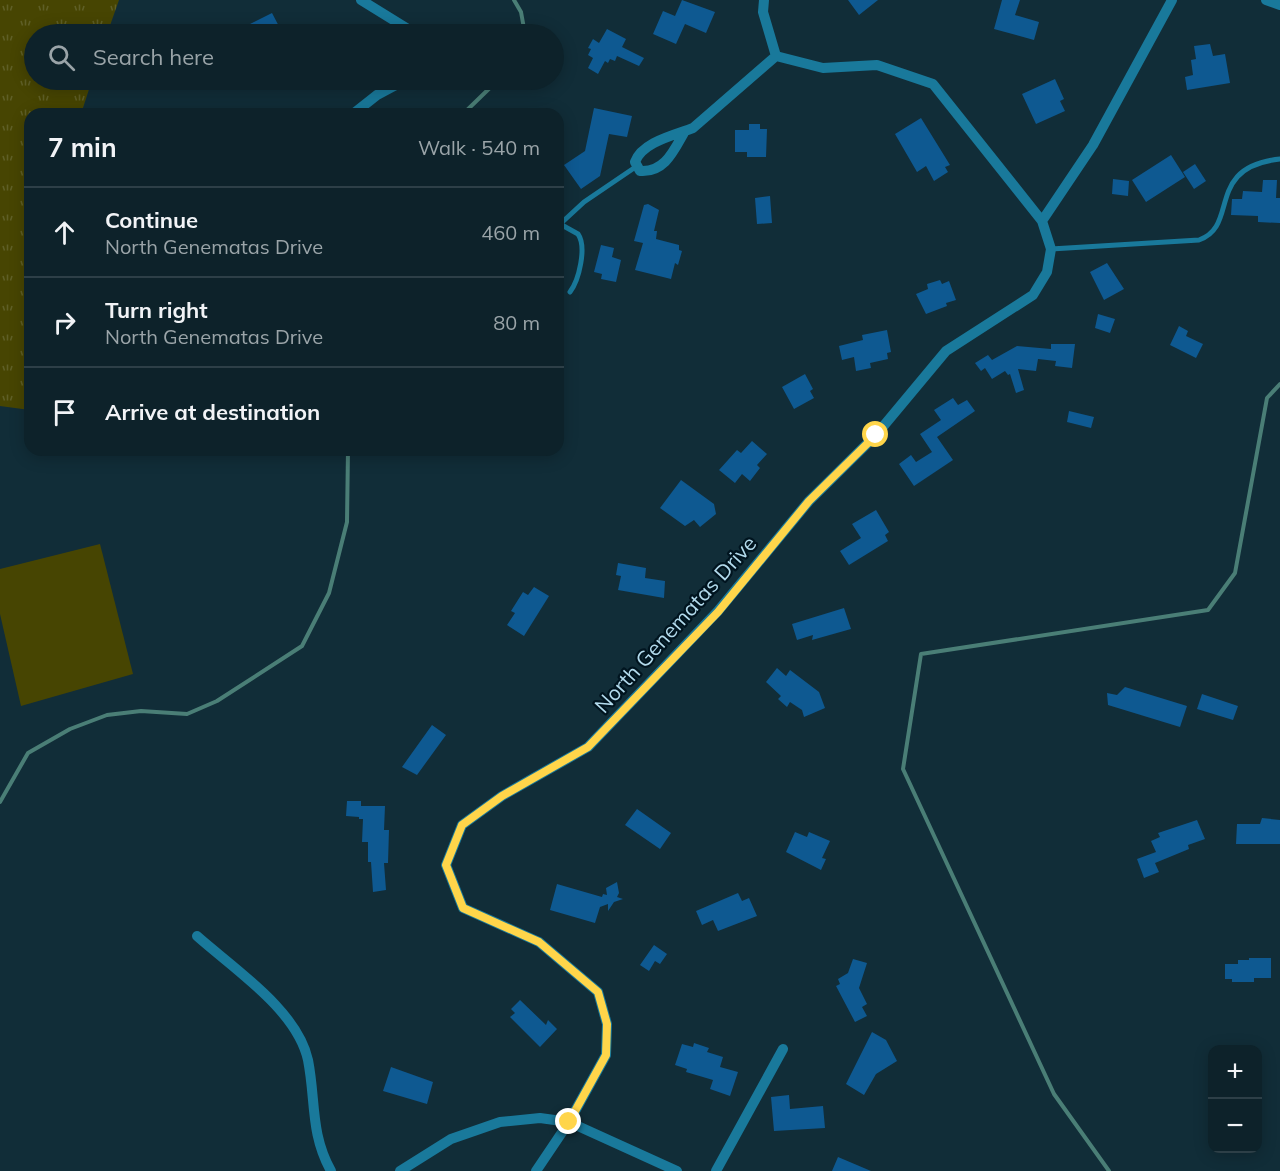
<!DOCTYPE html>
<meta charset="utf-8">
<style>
body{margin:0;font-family:Mulish,sans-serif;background:#1b2f36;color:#f1f3f6}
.controls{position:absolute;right:18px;bottom:18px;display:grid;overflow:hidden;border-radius:12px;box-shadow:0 3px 15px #0003}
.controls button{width:54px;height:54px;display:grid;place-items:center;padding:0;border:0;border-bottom:2px solid #2d3f47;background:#0d222a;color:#f1f3f6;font:30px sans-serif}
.stop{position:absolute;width:18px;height:18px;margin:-14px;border:4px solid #ffd54a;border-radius:50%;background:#fff}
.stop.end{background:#ffd54a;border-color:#fff;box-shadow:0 2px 6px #0008}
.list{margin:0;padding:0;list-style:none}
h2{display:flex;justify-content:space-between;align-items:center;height:78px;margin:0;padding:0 24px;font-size:26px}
h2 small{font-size:20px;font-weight:400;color:#9aa4a8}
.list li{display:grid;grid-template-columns:39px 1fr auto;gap:18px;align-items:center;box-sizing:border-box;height:90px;padding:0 24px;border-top:2px solid #2d3f47}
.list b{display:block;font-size:22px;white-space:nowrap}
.list p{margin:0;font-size:20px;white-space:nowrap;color:#9aa4a8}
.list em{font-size:20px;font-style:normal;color:#9aa4a8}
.icon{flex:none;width:33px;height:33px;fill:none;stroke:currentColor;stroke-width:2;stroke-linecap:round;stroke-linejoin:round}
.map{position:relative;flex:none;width:1280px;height:1171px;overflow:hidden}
.search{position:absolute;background:#0d222a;box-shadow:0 3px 15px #0003;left:24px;top:24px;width:540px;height:66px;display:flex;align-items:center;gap:15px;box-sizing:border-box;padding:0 21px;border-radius:33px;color:#9aa4a8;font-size:22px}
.panel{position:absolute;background:#0d222a;box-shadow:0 3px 15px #0003;left:24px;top:108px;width:540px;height:348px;border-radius:18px}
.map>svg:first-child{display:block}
.grass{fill:url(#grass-tufts)}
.pitch{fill:#474502}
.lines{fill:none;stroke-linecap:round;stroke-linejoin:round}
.stream{stroke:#4a7e76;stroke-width:4}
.building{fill:#0e5991}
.lane{stroke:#19799b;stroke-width:5}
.street{stroke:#19799b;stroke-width:10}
.route{stroke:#ffd54a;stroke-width:8}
.labels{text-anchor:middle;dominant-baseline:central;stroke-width:4.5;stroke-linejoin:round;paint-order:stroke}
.street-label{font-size:21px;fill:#b2daec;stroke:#00141f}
</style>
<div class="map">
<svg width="1280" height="1171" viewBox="0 0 1280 1171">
<defs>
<pattern id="grass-tufts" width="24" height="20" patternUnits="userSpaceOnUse" patternTransform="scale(1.5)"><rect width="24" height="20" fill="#474502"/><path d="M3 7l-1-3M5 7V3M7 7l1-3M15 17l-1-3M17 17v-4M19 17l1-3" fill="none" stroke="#5f5f27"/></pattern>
</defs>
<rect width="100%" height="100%" fill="#112d38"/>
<path class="grass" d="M0 0H119L107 34H34V80H92L81 114H30V410L0 406Z"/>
<path class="pitch" d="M100 544 133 674 21 706 0 614V569Z"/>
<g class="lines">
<path class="stream" d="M514 0 521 12 525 34
M463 114 498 80
M0 802 28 753 70 729 107 715 141 711 187 714 217 701 302 646 329 593 347 522 348 450
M1109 1171 1054 1094 903 769 921 654 1208 610 1235 573 1267 398 1280 384"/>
</g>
<path class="building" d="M682 0 715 12 706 33 685 24 676 44 653 34 663 11 675 16Z
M848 0H878L859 15Z
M1002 0H1020L1015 15 1039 22 1034 40 994 29Z
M272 13 283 34H256L250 24Z
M607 29 626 39 622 47 644 58 639 66 617 56 615 61 610 59 608 63 605 61 598 74 588 68 593 58 588 55 591 49 588 48 593 39 599 43Z
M1210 44 1213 56 1225 54 1230 83 1187 90 1185 77 1193 75 1191 60 1196 59 1194 46Z
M1055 79 1064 99 1060 101 1065 111 1036 124 1022 94Z
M594 108 632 116 627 137 609 134 600 176 581 189 564 165 585 151Z
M921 118 950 165 945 167 948 172 934 181 926 166 917 172 895 134Z
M749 124H760V129H767L766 157H747V152H735V130H749Z
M1171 155 1185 177 1146 202 1132 180Z
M1195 164 1206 181 1194 189 1183 172Z
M1113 179 1129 181 1128 196 1112 194Z
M1263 180H1277L1276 198H1280V223L1258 222V216L1231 215 1232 199H1242L1243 191 1262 192Z
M770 196 772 223 757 224 755 198Z
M648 204 659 210 654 231H657L656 239 679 245V250L682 251 678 265 675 263 671 279 635 270 643 243 634 241 644 205Z
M601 245 614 248 612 257 621 260 616 282 601 279 602 274 594 272Z
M1107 263 1124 289 1104 300 1090 272Z
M940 280 942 284 949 281 956 300 946 303 947 306 926 314 916 294 928 289 927 284Z
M1098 314 1115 319 1110 333 1095 328Z
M1179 326 1188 331 1186 336 1203 344 1196 358 1170 345Z
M887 330 891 352 887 353 888 359 870 363 871 368 856 371 854 357 842 360 839 346 863 340 862 335Z
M1051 344H1075L1072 368 1055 366 1056 361 1038 359 1036 371 1018 369 1024 390 1016 393 1010 374 1008 375 1005 371 992 379 985 368 981 371 975 363 988 355 992 360 1017 346 1051 349Z
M805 374 813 389 810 391 814 398 794 409 782 387Z
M953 398 958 405 967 400 975 411 937 437 953 460 914 486 899 464 911 455 916 462 932 452 920 434 941 420 934 410Z
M1069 411 1094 417 1091 428 1067 422Z
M752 441 767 454 757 465 760 468 750 481 742 474 735 483 719 470 737 450 741 453Z
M681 480 714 504 716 514 700 527 694 520 685 526 660 508Z
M876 510 889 532 885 535 888 541 849 565 840 551 861 538 852 524Z
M618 563 646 568 645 578 665 581 664 598 618 590 621 576 616 575Z
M534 587 549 596 524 636 507 625 515 613 511 611 523 592 528 595Z
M844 608 851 629 812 640 813 635 797 640 792 624Z
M777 668 786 676 790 670 819 692 825 708 804 717 802 710 790 702 787 707 778 699 781 696 766 682Z
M1125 687 1187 706 1180 727 1108 705 1107 693 1117 695Z
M1202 694 1238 706 1233 720 1197 709Z
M432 725 446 735 417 775 402 767Z
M347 801H361V806H385L384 830H389L388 863H384L386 890 373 892 371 862H368V842H362L363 819H359V817L346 816Z
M637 809 671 833 660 849 625 825Z
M1262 818 1280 820V844H1236L1237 824H1260Z
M1197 820 1205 839 1188 845 1189 849 1155 863 1159 872 1144 878 1137 859 1156 852 1151 841 1160 837 1158 833Z
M795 832 807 837 809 832 830 841 822 858 826 859 821 870 786 852Z
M617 882 619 893 617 897 623 899 614 902 608 911V904L600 907 595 923 550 910 557 884 602 897 603 894 607 895 606 888Z
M738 893 742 901 749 898 757 916 718 931 713 920 702 925 696 911Z
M654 945 667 954 660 964 655 961 649 971 640 965Z
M1249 958H1271V978H1254V982H1232V979H1225V964H1238V960H1249Z
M853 959 867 963 859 988 867 1004 862 1007 867 1016 855 1022 836 986 840 984 838 979 848 973Z
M520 1000 546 1025 548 1020 557 1029 540 1047 510 1017 515 1013 511 1009Z
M872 1032 886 1040 897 1061 876 1074 864 1095 846 1084Z
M694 1043 709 1048 707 1052 723 1057 720 1067 738 1072 730 1096 710 1089 713 1080 686 1072 687 1069 675 1065 682 1044 693 1047Z
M391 1067 433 1082 427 1104 383 1091Z
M789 1095 790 1109 823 1106 825 1128 774 1131 771 1097Z
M838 1157 871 1171H832Z"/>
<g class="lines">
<path class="lane" d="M560 224 578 234C587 247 579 280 570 292
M558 226 584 202 637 166
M1051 249 1199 240C1240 226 1204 167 1280 159"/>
<path class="street" d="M361 0 416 34
M1266 0 1280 5
M353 114 377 95 405 80
M685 131C674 150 665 173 640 171L635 162C642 142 675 135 693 128L776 56
M1042 221 1093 145 1172 0
M197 936C234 969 297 1010 308 1060 316 1101 310 1133 331 1171
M400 1171 451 1139 500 1122 540 1118 569 1122 677 1171
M536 1171 569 1122 606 1055 607 1024 598 992 539 942 463 908 446 865 462 825 502 796 588 747 718 611 809 501 876 435 946 351 1033 295 1047 272 1051 249 1042 221 933 84 877 65 823 68 776 56 763 12 764 0
M716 1171 783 1049"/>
</g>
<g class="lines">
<path class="route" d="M569 1122 606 1055 607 1024 598 992 539 942 463 908 446 865 462 825 502 796 588 747 718 612 809 501 876 435"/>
</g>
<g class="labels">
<g class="street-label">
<text transform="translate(675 624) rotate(-48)">North Genematas Drive</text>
</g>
</g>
</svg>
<div class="controls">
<button>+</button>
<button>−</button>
</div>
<div class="stop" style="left:876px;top:435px"></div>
<div class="stop end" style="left:569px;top:1122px"></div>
<div class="search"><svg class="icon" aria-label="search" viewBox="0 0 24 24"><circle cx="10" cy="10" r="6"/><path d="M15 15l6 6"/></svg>Search here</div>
<section class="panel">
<h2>7 min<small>Walk · 540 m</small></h2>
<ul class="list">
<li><svg class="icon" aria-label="ahead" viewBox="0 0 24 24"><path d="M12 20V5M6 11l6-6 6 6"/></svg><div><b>Continue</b><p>North Genematas Drive</p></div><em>460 m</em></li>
<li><svg class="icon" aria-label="right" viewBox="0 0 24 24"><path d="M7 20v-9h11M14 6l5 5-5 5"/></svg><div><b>Turn right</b><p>North Genematas Drive</p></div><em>80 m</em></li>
<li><svg class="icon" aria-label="arrive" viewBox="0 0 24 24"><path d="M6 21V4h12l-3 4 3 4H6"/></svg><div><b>Arrive at destination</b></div></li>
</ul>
</section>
</div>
